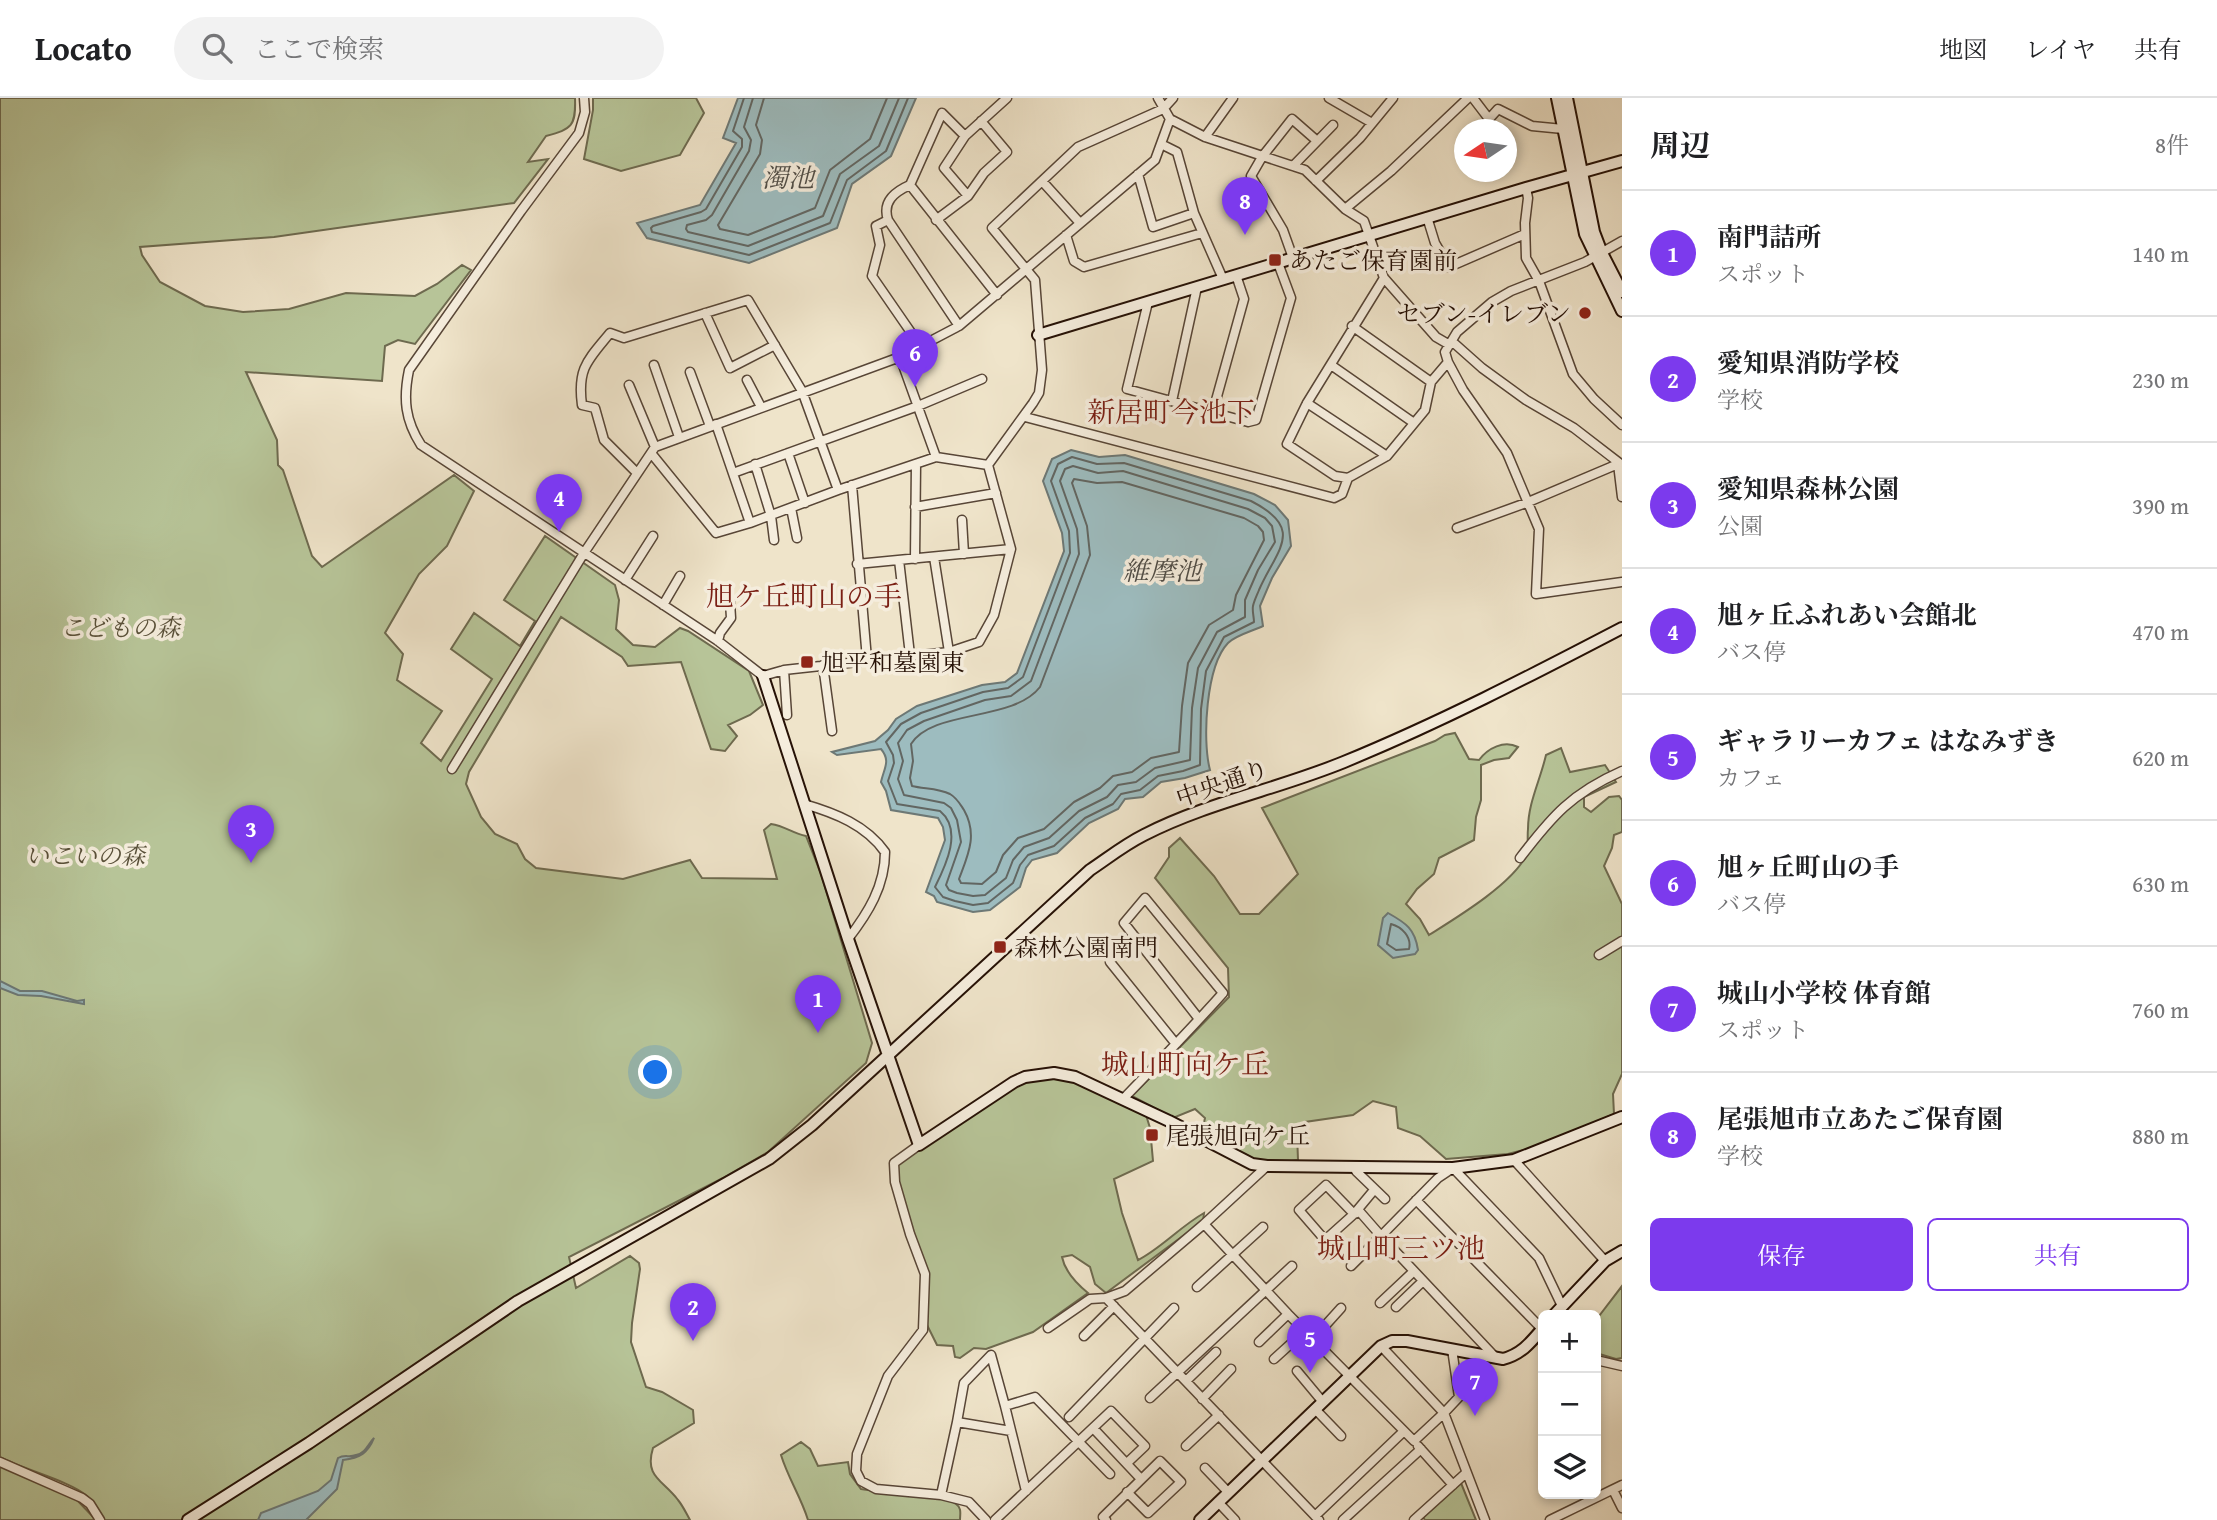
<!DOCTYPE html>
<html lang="ja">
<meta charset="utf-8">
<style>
body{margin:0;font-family:"Gentium Book Plus","Noto Serif JP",serif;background:#f2f2f2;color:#202124}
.controls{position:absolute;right:21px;bottom:21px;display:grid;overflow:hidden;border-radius:10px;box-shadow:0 4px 10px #0003}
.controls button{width:63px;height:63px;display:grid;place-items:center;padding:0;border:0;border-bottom:2px solid #e0e0e0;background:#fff;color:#202124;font:35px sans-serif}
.compass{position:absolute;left:1454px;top:21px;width:63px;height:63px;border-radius:50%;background:#fff;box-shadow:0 4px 10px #0003;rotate:257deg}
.you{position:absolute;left:656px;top:975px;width:24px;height:24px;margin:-18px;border:5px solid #fff;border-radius:50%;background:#1a73e8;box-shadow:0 0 0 10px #1a73e833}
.badge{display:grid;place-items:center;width:46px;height:46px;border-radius:50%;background:#7c3aed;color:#fff;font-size:23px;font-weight:700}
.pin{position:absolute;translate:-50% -58px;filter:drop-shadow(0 2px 4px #0008)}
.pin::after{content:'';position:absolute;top:37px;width:24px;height:21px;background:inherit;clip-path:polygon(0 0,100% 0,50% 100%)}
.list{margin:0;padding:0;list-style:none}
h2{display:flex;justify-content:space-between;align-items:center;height:91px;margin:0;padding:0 28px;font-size:30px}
h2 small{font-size:23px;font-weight:400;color:#757577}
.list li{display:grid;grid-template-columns:46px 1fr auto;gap:21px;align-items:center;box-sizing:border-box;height:126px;padding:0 28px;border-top:2px solid #e0e0e0}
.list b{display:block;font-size:26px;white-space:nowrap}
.list p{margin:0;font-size:23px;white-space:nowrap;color:#757577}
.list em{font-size:23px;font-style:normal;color:#757577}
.actions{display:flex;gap:14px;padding:21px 28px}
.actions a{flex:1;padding:16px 0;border:2px solid #7c3aed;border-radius:10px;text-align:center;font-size:24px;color:#7c3aed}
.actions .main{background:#7c3aed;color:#fff}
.icon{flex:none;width:38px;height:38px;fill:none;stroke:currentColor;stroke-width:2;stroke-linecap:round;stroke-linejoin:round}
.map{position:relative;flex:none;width:1622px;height:1422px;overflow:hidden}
header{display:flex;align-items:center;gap:42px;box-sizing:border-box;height:98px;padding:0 35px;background:#fff;border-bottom:2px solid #e0e0e0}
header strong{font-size:33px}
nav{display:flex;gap:38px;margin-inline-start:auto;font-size:24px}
.search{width:490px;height:63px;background:#f2f2f2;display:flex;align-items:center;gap:18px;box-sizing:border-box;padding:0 24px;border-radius:38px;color:#757577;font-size:26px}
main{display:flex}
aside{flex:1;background:#fff}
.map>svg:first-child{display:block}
.green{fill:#b7c498;stroke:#6e6a4f;stroke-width:2}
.water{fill:#9dbcbf;stroke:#6d7875;stroke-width:2}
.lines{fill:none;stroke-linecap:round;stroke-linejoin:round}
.shore{stroke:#626662;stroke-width:2}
.street-casing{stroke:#584637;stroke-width:11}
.secondary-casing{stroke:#261106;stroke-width:14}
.street{stroke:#f5eddd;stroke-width:8}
.secondary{stroke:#f5eddd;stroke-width:10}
.poi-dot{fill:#8f2418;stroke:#f5eddd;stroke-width:2.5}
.labels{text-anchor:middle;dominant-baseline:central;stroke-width:7;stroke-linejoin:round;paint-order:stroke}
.poi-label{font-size:24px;fill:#261106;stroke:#f5eddd;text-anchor:start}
.park-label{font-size:24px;font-style:italic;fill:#595039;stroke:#f5eddd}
.street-label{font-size:24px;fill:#261106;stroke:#f5eddd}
.water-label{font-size:26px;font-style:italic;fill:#504d47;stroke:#f5eddd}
.quarter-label{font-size:28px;fill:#7a1f14;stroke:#f5eddd}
</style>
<header>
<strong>Locato</strong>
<div class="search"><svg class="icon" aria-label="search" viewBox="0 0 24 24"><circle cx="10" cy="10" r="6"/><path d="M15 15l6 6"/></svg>ここで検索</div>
<nav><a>地図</a><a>レイヤ</a><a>共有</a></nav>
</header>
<main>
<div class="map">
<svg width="1622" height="1422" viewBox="0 0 1622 1422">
<rect width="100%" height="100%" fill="#efe4ca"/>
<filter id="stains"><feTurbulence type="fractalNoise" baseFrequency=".00286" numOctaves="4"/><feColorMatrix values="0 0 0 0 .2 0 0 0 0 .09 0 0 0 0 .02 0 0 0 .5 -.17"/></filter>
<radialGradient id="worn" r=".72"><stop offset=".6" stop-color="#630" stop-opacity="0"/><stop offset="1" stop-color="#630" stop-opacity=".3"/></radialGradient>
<path class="green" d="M0 0H575C576 28 572 31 546 38L528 64 548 61 514 105 274 139 140 149 142 157 160 184 205 208 243 214 289 211 346 195 415 198 437 186 462 167 471 172 415 246 398 242 385 248 382 283 246 274 277 342 278 367 283 372 312 458 322 469 454 377 474 393 447 448 419 476 385 535 403 556 397 582 442 613 421 645 441 663 492 581 451 551 474 515 520 548 535 523 504 502 545 438 615 487 619 502 616 531 633 547 655 549 680 530 688 533 749 573 763 607 750 617 728 627 737 638 725 653 711 651 681 564 628 568 622 559 561 519 469 674 466 686 481 719 495 736 517 746 525 761 536 770 623 781 690 762 702 780 777 781 764 732 771 726C785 728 792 735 806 738L821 776 872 945 866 965 768 1054 723 1080 569 1159 576 1190 630 1158 639 1165 640 1171 632 1225 631 1244 646 1289 662 1294 693 1312 694 1325 653 1350C644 1379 663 1382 678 1402 683 1408 686 1415 690 1422H102C98 1414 94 1404 87 1398 70 1383 24 1372 0 1359Z
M593 0H696L704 15 680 57 621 73 584 61 593 12Z
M1455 635 1469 661 1479 662C1488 650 1504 642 1518 649L1509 660 1494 662 1481 667V702L1476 719 1474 742 1439 760 1434 776 1417 791 1406 806 1420 821 1429 837C1456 820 1511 787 1526 758 1529 751 1527 739 1528 731 1528 705 1540 683 1546 657L1561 650 1570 674 1605 667 1616 684 1584 699V709L1591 714 1609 699 1619 698 1622 702V734L1614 737 1612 750 1604 768 1622 806V976L1613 996 1614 1016 1546 1046 1508 1056 1446 1061 1420 1038 1398 1030 1396 1009 1373 1003 1353 1017 1305 1024 1297 1035 1298 1062 1275 1066 1252 1062 1202 1034 1205 1020 1195 1011 1173 1020 1132 998 1229 899 1228 870 1155 780 1169 759V750L1180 740 1214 778 1240 816H1259L1298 776 1262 710 1435 643 1445 637Z
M1053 978 1074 982 1146 1017 1150 1030 1153 1063 1114 1081 1122 1115 1138 1162C1160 1151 1181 1128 1204 1115L1203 1123 1106 1195 1095 1186 1090 1169 1072 1157 1062 1159C1065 1174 1077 1186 1088 1195L1033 1234 986 1251 974 1250 960 1260 955 1259 953 1248 937 1247 925 1223 926 1176 896 1084 895 1066 1014 985Z
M1622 1188V1260L1616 1261 1596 1255V1222Z
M801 1344 810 1351 818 1368 848 1364 850 1376 861 1391C885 1395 939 1393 956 1406 962 1410 960 1416 960 1422H808C801 1399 788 1380 781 1357Z
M0 1367 76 1401 96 1422H0Z
M1461 1385 1476 1422H1425L1423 1419Z"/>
<path class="water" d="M738 0H916L891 58 852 86 837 130 749 165 647 140 637 125 700 107 736 45 723 40Z
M1071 352 1099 359 1125 357 1254 396 1275 407 1288 422 1291 448 1272 480 1260 508 1263 528C1253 533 1236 537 1228 545 1206 568 1202 642 1210 672L1185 680 1161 684 1143 699 1125 701 1118 711 1089 725 1057 755 1032 762 1026 770 1020 789 990 812 973 814 937 804 934 798 926 794 945 742 943 729 938 720 891 712 886 693 881 684C884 670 891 663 881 651L837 657 832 654 875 643 888 632 896 621 917 608 982 587 1005 584 1017 575 1064 453 1062 435 1043 383 1052 361Z
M1388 815C1406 825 1415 831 1418 852L1415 856 1393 860 1378 847 1383 820Z
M0 883 20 893H42L77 903 84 902V906L41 898 18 897 0 890Z
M374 1340C368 1355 360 1360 343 1362L337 1391 306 1422H258L261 1415 318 1393 331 1382 338 1360C345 1356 349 1360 356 1357 366 1355 368 1346 374 1340Z"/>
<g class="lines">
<path class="shore" d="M744 0 733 33 742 41V49L706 111 701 114 653 128 651 130 652 134 749 157 830 125 847 82 886 53 908 0
M753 0 744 29 751 42 749 53 712 117 706 122 687 127 686 131 688 134 748 148 823 118 840 76 879 48 899 0
M764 0 756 27 762 42 760 56 718 127 720 131 748 137 815 110 830 72 870 41 887 0
M1072 359 1097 366 1124 365 1251 403C1306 431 1277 451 1259 492 1257 497 1254 503 1253 508 1252 513 1254 519 1254 524L1224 539 1206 573 1201 611 1200 667 1183 673 1158 678 1140 692 1121 696 1113 706 1085 720 1054 748 1028 757 1020 767 1013 785 988 805 973 807 955 803 943 799 935 789C946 767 963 732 940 713L897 706 888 683 894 665 893 657 886 644 901 626 921 615 983 594 1008 590 1023 579 1070 455 1069 433 1051 383 1058 366Z
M1073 368 1098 375 1123 373 1248 411 1265 420 1272 428 1275 444 1258 472 1245 502V519L1217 534 1198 570 1192 610 1190 662 1155 670 1136 684 1118 687 1107 699 1079 713 1049 740 1024 749 1013 762 1006 780 985 797 973 798 957 795 949 792 946 787 961 744 957 722 951 710 944 705 904 697 898 681 903 663 898 645 907 632 924 623 985 602 1011 598 1031 583 1079 456 1077 431 1060 383 1065 371Z
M1074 381 1097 385 1122 384 1244 420 1258 428 1263 434 1264 442 1236 497 1233 512 1209 527 1188 565 1182 608 1179 654 1151 660 1132 674 1113 678 1100 690 1074 704 1044 731 1018 740 1003 757 996 774 982 786 961 785 959 781C968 757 978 737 964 712 960 706 957 700 950 696 938 690 924 691 912 688L910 680 913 663 911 646C933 611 1013 624 1040 589L1090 457 1087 428 1072 385Z
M1391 826C1402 829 1412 839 1409 851L1396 852 1387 846Z"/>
<defs>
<path id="street" d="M584 0 585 14 579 35 521 113 409 272C403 301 405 322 421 347L718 543 763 578 784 572 949 554 979 544 994 517 1011 451 988 367
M1158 0 1170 21 1205 39 1305 72 1345 111 1364 123 1384 180 1436 239 1448 246H1455L1482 270 1526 302 1574 330 1622 367
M1329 0 1372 25
M1473 0 1489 21 1498 11 1532 28 1563 31
M1487 32 1489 21
M1205 39 1233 0
M1161 46 1177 54 1194 115 1223 181
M1293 68 1333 27
M1138 76 1153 129 1194 115
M1042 83 1080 125
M1316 83 1360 40 1393 0
M910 87 997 197
M1526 90 1528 100 1525 125 1526 160 1539 183 1573 276 1594 301 1622 327
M968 98 944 70 965 38 1007 0
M1345 111 1391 73 1468 0
M1427 119 1435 145 1449 169 1525 136
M888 122C882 104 894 94 910 87L942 15 965 38
M936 122 968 98 984 75 1007 54 981 23
M1066 137 1074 163 1084 169 1202 135
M1622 143 1585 164 1511 193 1492 204 1457 234 1445 254 1448 264 1463 292 1507 355 1539 431 1536 496 1622 484
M1293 160 1283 132 1251 78 1262 59 1292 21 1316 42
M1384 180 1307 305 1287 346 1335 378 1348 380 1387 358 1425 312 1431 284 1448 264
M1148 204 1127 291 1248 324 1256 322 1291 200 1278 165
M705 215 730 270 775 247
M1352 228 1431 284
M921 249 872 178 880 147 876 128 888 122 959 228
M900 259 936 359
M654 267 679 339
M1331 267 1414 325
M690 274 710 328
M747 282 761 309
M629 287 655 349
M1172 303 1197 189
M1307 305 1387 358
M1213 313 1244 201 1236 177
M1025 319 1334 400 1342 396 1348 380
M716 326 750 425 838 392 936 359 988 367
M651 355 716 435 750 425
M788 355 805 405
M755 366 771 418 774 442
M1618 366 1622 399
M988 367 1033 305 1039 295 1042 272 1035 182 992 130 1078 49 1163 11 1173 0
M636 374 604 342 595 310 582 307C577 270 588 262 610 235L624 240 748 202 802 293 838 392
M733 375 918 308 982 281
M852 387 867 561
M915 409 996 395
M791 410 797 440
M962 422 964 456
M1457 430 1526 405 1618 366
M934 459 949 554
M915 461 916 366
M899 462 910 557
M857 466 1011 451
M625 482 653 438
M663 507 680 478
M718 543 720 535 731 520 730 504
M823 567 832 633
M784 572 787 617
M452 671 584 455 655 349 900 259 959 228 1155 62 1170 21
M804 706C835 715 866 727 885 754 885 788 868 815 848 841
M1520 760C1552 718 1572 695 1622 673
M1599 857 1622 843
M1110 864 1176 946
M1124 1000C1157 966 1191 931 1223 895L1145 800 1124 825 1199 921
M919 1047 894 1065 895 1084 910 1136 925 1176 923 1232 888 1278 857 1356 856 1373 861 1383 876 1391 941 1397 969 1404 986 1422
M1514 1062 1605 1163
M1267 1068 1204 1126 1288 1216 1414 1343 1444 1315 1459 1299 1452 1251
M1357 1069 1356 1073 1385 1101
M1416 1102 1543 1232
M1351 1168 1381 1138 1360 1114 1354 1116 1326 1087 1299 1112 1325 1142 1354 1116 1374 1092
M1197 1189 1263 1129
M1106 1200 1319 1422
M1380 1205 1414 1173
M1396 1209 1423 1183
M1048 1230 1090 1201 1106 1200 1125 1193 1204 1126
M1084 1238 1114 1208
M1313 1241 1341 1210
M1259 1244 1288 1216
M1381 1248 1444 1315 1485 1422
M1496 1260 1381 1138 1438 1080 1453 1070 1539 1160 1562 1208
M1274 1261 1306 1232
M1596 1262 1622 1268
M1297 1273 1322 1303
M1186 1283 1216 1254
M1150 1300 1292 1168
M1202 1301 1231 1271
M1005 1308 991 1257 964 1285 957 1324 1011 1333
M1315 1311 1341 1338
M1069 1319 1174 1210
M1093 1330 1141 1381
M1186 1348 1219 1317
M1418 1348 1453 1387
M0 1364 82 1400 90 1406 100 1422
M1205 1370 1228 1394
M1613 1392 1622 1410
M1026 1393 1005 1308 1035 1299 1110 1376
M941 1397 957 1324
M1218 1404 1235 1422
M1315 1418 1404 1333
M995 1422 1111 1313 1145 1348 1127 1365
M1106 1422 1103 1419 1160 1363 1181 1384 1148 1415 1127 1394
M1343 1422 1421 1351
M1414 1422 1466 1375
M1550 1422 1622 1387"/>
<path id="secondary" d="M1557 0 1585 136 1622 213
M1567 0 1594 134 1602 155 1622 194
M1038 237 1526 90 1622 63
M763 578 848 841 919 1047 1014 984 1025 979 1054 975 1075 979 1169 1023 1252 1066 1267 1068 1453 1070 1514 1062 1622 1019
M1554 1217 1605 1163 1622 1153
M188 1422 309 1345 518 1203 769 1061 812 1027 1090 772C1108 760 1124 747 1144 737 1206 705 1278 691 1344 664 1439 625 1530 578 1622 530
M1200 1422 1381 1248 1392 1243H1407L1503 1261C1522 1256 1531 1244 1543 1230"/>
</defs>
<use href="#street" class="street-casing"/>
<use href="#secondary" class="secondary-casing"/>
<use href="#street" class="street"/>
<use href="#secondary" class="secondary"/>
</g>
<g class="poi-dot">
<rect x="1268" y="155" width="14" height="14" rx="3.5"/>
<circle cx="1585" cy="215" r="7"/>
<rect x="800" y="557" width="14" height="14" rx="3.5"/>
<rect x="993" y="842" width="14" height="14" rx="3.5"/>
<rect x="1145" y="1030" width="14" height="14" rx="3.5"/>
</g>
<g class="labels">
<g class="poi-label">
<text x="1289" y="162">あたご保育園前</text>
<text x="1571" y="215" text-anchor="end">セブン-イレブン</text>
<text x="821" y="564">旭平和墓園東</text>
<text x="1014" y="849">森林公園南門</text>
<text x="1166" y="1037">尾張旭向ケ丘</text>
</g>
<g class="park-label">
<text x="120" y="529">こどもの森</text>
<text x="85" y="757">いこいの森</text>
</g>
<g class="street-label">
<text transform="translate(1222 685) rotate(-19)">中央通り</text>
</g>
<g class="water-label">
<text x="788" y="79">濁池</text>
<text x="1162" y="472">維摩池</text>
</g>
<g class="quarter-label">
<text x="1171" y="313">新居町今池下</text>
<text x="804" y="497">旭ケ丘町山の手</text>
<text x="1185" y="965">城山町向ケ丘</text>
<text x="1401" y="1149">城山町三ツ池</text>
</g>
</g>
<rect width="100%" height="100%" filter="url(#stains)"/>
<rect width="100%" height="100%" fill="url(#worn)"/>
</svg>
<div class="controls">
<button>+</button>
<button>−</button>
<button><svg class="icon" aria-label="layers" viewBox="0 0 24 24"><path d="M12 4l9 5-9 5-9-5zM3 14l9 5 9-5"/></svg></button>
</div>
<svg class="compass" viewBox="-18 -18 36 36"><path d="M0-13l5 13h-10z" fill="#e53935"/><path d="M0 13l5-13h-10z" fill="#757577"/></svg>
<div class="you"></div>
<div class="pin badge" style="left:818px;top:935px">1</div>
<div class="pin badge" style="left:693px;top:1243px">2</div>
<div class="pin badge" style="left:251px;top:765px">3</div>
<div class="pin badge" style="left:559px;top:434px">4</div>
<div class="pin badge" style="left:1310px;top:1275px">5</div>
<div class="pin badge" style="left:915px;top:289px">6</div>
<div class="pin badge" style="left:1475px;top:1318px">7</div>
<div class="pin badge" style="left:1245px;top:137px">8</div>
</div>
<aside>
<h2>周辺<small>8件</small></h2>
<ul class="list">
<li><span class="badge">1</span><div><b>南門詰所</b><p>スポット</p></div><em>140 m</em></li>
<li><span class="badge">2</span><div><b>愛知県消防学校</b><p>学校</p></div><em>230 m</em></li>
<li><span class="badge">3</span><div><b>愛知県森林公園</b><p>公園</p></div><em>390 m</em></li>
<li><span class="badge">4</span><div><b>旭ヶ丘ふれあい会館北</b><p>バス停</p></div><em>470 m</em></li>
<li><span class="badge">5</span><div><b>ギャラリーカフェ はなみずき</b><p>カフェ</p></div><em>620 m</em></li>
<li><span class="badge">6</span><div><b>旭ヶ丘町山の手</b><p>バス停</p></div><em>630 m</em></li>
<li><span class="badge">7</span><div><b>城山小学校 体育館</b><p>スポット</p></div><em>760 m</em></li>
<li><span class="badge">8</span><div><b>尾張旭市立あたご保育園</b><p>学校</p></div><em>880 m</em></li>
</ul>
<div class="actions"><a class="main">保存</a><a>共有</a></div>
</aside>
</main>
